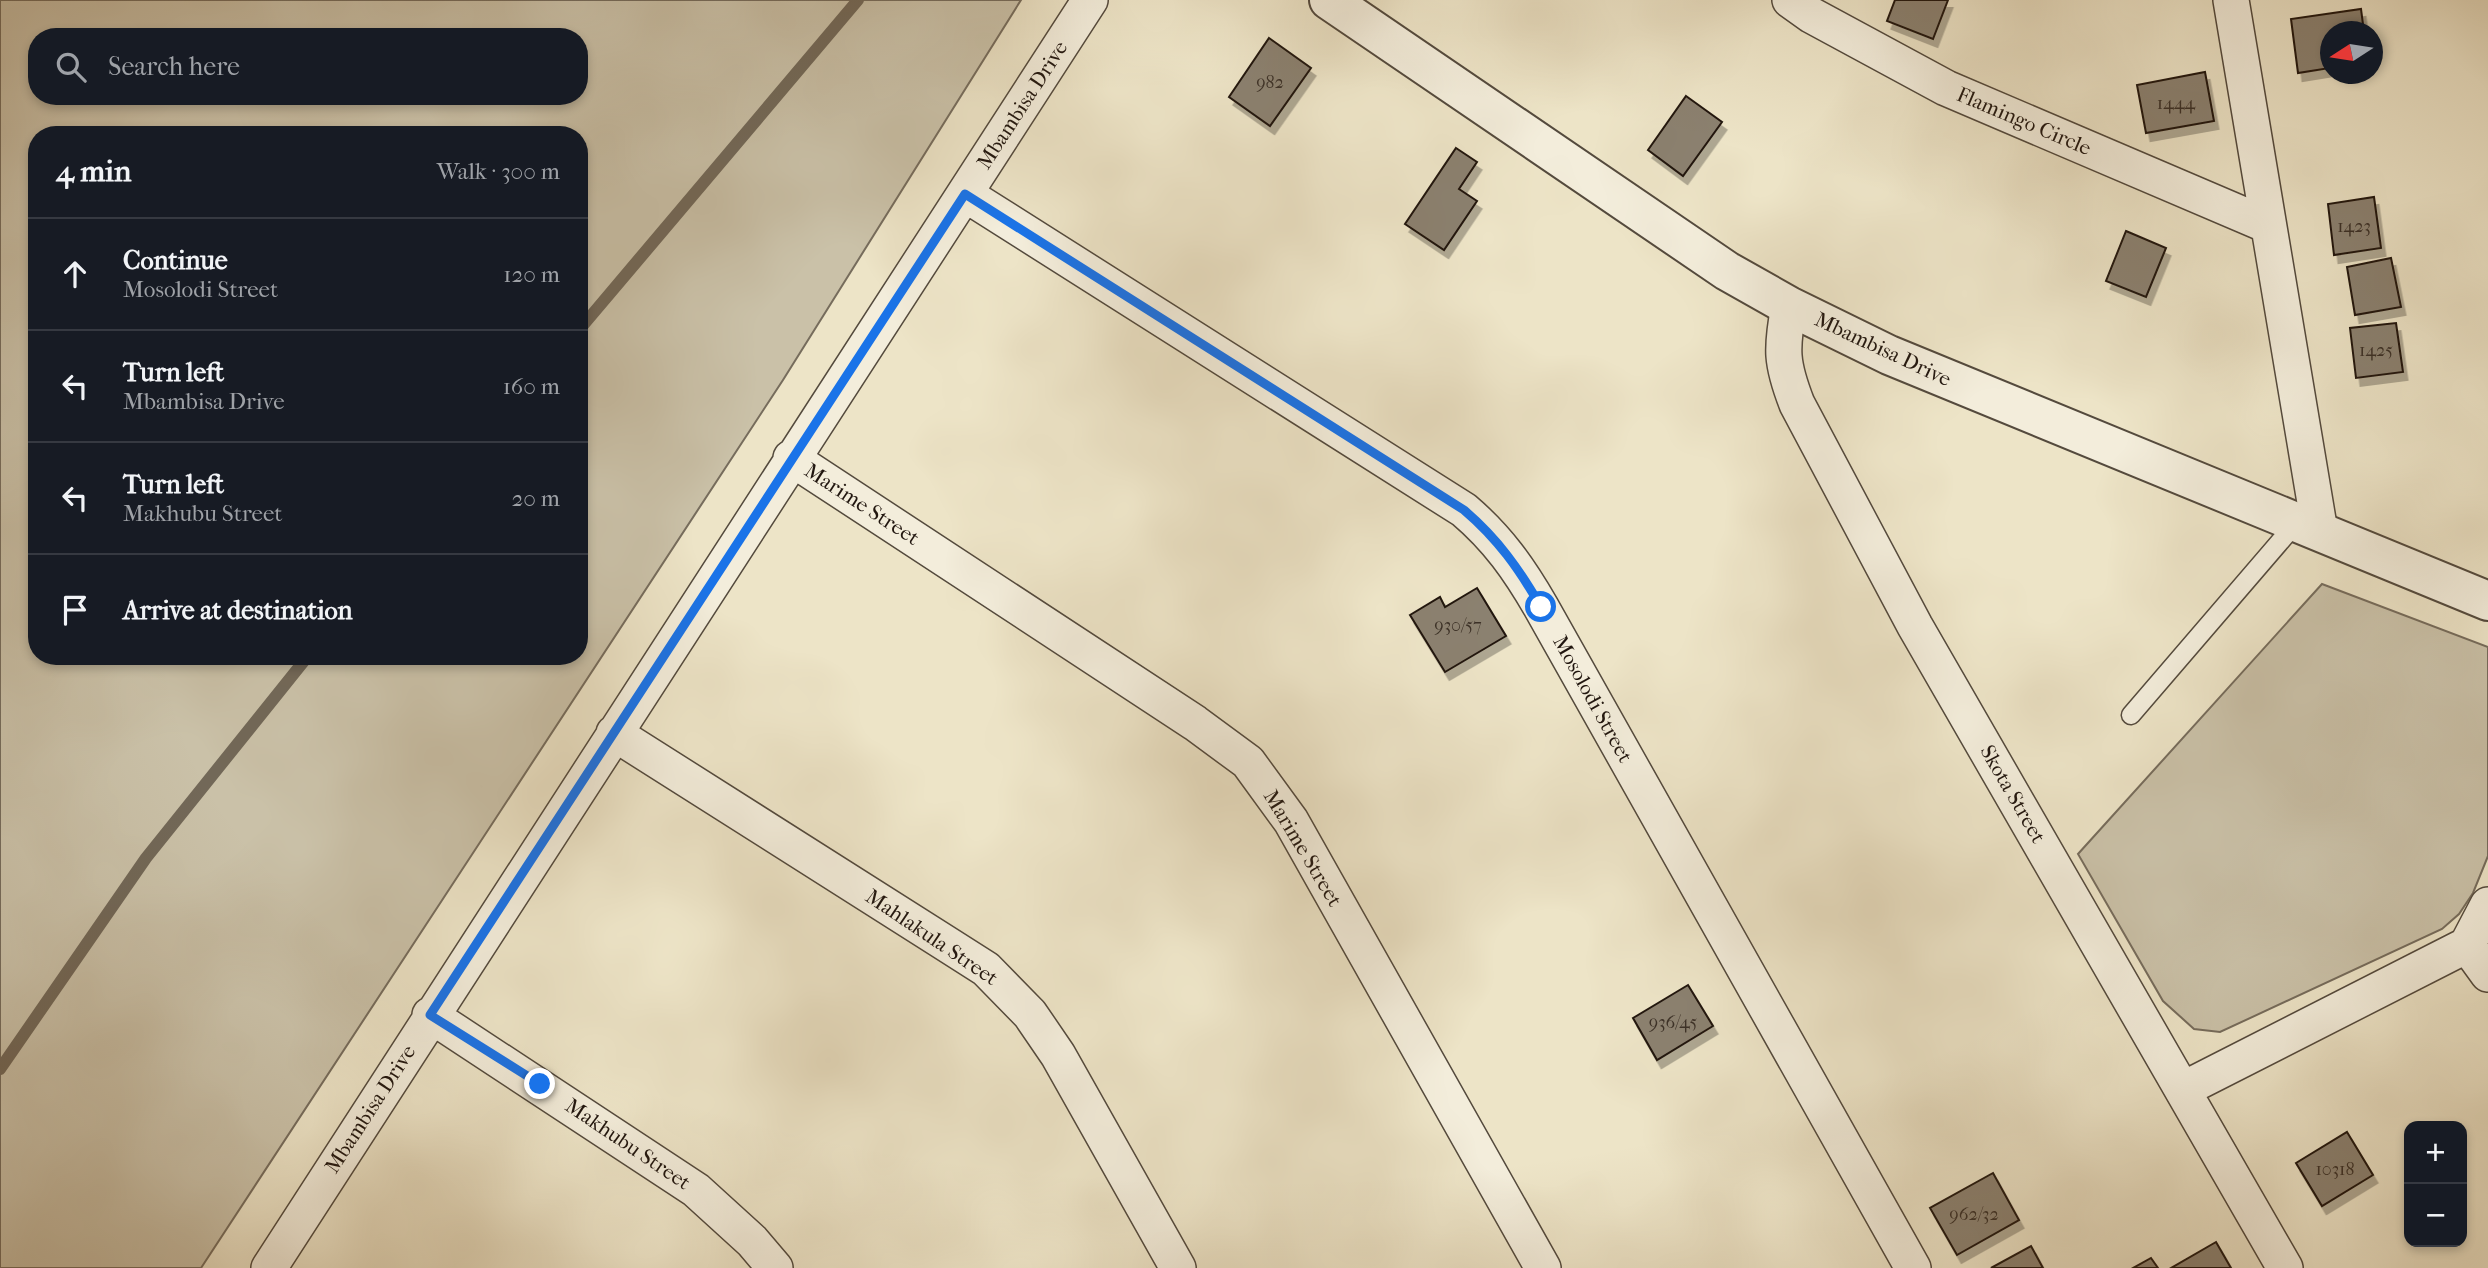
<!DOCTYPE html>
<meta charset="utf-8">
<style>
body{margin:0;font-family:"IM FELL French Canon",serif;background:#20242c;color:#f1f3f6}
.controls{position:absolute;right:21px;bottom:21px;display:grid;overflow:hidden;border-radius:14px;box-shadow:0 4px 10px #0003}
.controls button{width:63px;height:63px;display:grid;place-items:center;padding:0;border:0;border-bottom:2px solid #363941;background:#171b24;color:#f1f3f6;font:35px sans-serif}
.compass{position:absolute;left:2320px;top:21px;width:63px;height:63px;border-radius:50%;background:#171b24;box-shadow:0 4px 10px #0003;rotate:258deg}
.stop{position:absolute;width:21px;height:21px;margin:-16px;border:5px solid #1a73e8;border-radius:50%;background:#fff}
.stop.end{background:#1a73e8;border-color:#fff;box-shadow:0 2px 7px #0008}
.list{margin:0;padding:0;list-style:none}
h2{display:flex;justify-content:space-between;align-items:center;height:91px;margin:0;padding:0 28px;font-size:30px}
h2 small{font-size:23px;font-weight:400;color:#9ea1a6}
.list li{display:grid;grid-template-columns:46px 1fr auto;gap:21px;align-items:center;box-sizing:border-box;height:112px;padding:0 28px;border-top:2px solid #363941}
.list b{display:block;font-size:26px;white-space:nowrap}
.list p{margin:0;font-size:23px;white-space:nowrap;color:#9ea1a6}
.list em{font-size:23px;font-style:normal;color:#9ea1a6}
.icon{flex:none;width:38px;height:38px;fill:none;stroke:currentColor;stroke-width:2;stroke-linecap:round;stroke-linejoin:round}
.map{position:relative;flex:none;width:2488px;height:1268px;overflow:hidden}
.search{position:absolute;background:#171b24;box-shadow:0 4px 10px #0003;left:28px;top:28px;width:560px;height:77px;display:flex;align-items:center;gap:18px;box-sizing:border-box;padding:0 24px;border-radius:28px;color:#9ea1a6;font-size:26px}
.panel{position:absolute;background:#171b24;box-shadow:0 4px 10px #0003;left:28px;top:126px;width:560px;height:539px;border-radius:28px}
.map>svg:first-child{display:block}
.green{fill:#cac1a8;stroke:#766c5c;stroke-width:2;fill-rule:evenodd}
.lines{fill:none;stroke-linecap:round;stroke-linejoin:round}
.stream{stroke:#726858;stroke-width:12}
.building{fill:#8b816f;stroke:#21160f;stroke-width:2;filter:url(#shadow)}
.service-casing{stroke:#544a3d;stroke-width:21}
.minor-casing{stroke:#544a3d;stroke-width:38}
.tertiary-casing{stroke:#544a3d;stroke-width:42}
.service{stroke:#f3eddb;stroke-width:18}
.minor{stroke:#f3eddb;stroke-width:35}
.tertiary{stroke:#f3eddb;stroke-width:38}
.route{stroke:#1a73e8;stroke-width:9}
.labels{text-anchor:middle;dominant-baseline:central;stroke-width:6;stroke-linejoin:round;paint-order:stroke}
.number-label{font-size:18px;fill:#3c3127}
.street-label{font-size:21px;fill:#21160f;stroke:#f3eddb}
</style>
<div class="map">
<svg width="2488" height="1268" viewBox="0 0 2488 1268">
<defs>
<filter id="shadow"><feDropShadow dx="4.5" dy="8" stdDeviation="0" flood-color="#0004"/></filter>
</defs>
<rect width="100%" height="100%" fill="#ede4c7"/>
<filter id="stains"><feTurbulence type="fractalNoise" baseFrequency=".00286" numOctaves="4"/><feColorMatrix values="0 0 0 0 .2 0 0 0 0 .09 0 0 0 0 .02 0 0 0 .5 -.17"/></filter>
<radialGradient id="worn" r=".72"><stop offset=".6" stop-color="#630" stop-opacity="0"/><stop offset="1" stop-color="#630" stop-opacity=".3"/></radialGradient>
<path class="green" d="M0 0H1021L783 380 201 1268H0ZM37 37H579V96H37ZM37 135H579V656H37Z
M2322 584 2488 647V856L2473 893 2459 914 2442 929 2220 1032 2194 1029 2163 1001 2078 854Z"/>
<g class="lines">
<path class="stream" d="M579 330 858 0
M0 1069 146 858 308 656"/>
</g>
<path class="building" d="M1895 0H1948L1933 39 1887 21Z
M2361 9 2364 32H2330V68L2298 73 2291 19Z
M1269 38 1311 68 1270 126 1229 97Z
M2205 72 2214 121 2146 133 2137 85Z
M1686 96 1722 122 1683 176 1648 150Z
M1456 148 1477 162 1459 189 1477 201 1444 250 1405 224Z
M2374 197 2381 248 2334 255 2328 204Z
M2126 231 2166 248 2146 297 2106 281Z
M2391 258 2401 307 2355 315 2347 267Z
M2396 323 2403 372 2356 378 2350 328Z
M1477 588 1506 636 1445 672 1410 615 1440 597 1445 607Z
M1688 985 1713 1026 1657 1060 1633 1018Z
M2347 1132 2373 1175 2322 1206 2296 1163Z
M1993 1173 2019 1220 1957 1255 1930 1208Z
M2216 1242 2231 1268H2171Z
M2031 1246 2043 1268H1991Z
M2151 1258 2158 1268H2133Z"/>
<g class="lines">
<defs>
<path id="service" d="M2131 715 2296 523"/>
<path id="minor" d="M1790 0 1811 15 1946 88 2267 225
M2231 0 2320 532
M965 194 1464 510C1498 539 1519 569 1541 607L1913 1268
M1789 306C1781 349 1781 363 1797 404L1915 626 2285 1268
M791 458 1195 723 1248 762 1291 821 1543 1268
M614 733 942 941 986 969 1030 1014 1058 1055 1178 1268
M2467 945 2488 974
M430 1015 696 1190 752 1241 775 1268
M2184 1089 2467 945 2488 905
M269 1268 1090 0"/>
<path id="tertiary" d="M1329 0 1727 271 1789 306 1889 355 2488 601"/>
</defs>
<use href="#service" class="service-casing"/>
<use href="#minor" class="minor-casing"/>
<use href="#tertiary" class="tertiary-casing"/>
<use href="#service" class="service"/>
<use href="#minor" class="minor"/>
<use href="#tertiary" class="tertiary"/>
</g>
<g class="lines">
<path class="route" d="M540 1084 430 1015 965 194 1464 510C1498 539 1519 569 1541 607"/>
</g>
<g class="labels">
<g class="number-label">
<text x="1270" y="82">982</text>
<text x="2176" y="103">1444</text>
<text x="2354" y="226">1423</text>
<text x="2376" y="350">1425</text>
<text x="1458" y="625">930/57</text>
<text x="1673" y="1022">936/45</text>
<text x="2335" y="1169">10318</text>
<text x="1974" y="1214">962/32</text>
</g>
<g class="street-label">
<text transform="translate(1022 105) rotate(-57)">Mbambisa Drive</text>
<text transform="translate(2024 121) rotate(23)">Flamingo Circle</text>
<text transform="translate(1883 349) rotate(25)">Mbambisa Drive</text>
<text transform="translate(862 504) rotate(33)">Marime Street</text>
<text transform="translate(1593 699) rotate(61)">Mosolodi Street</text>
<text transform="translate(2013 794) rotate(60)">Skota Street</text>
<text transform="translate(1303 848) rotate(59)">Marime Street</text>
<text transform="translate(932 937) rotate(34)">Mahlakula Street</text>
<text transform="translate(370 1109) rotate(-57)">Mbambisa Drive</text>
<text transform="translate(628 1144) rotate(34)">Makhubu Street</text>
</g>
</g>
<rect width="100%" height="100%" filter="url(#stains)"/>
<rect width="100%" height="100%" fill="url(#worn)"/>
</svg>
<div class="controls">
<button>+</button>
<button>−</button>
</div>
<svg class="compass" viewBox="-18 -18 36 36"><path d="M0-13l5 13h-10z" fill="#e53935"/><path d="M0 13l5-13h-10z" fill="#9ea1a6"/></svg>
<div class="stop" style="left:1541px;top:607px"></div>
<div class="stop end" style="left:540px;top:1084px"></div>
<div class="search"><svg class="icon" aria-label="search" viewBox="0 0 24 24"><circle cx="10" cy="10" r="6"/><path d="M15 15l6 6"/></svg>Search here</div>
<section class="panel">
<h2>4 min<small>Walk · 300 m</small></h2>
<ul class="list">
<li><svg class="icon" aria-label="ahead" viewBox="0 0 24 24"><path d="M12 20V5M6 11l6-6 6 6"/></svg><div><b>Continue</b><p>Mosolodi Street</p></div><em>120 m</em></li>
<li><svg class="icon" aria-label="left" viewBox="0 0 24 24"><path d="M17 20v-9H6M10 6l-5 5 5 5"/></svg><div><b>Turn left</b><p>Mbambisa Drive</p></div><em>160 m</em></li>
<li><svg class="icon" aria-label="left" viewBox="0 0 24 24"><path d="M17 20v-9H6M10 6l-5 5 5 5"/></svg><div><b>Turn left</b><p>Makhubu Street</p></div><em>20 m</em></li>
<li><svg class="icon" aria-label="arrive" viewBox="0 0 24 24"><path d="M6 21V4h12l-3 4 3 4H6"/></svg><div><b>Arrive at destination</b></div></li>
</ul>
</section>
</div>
